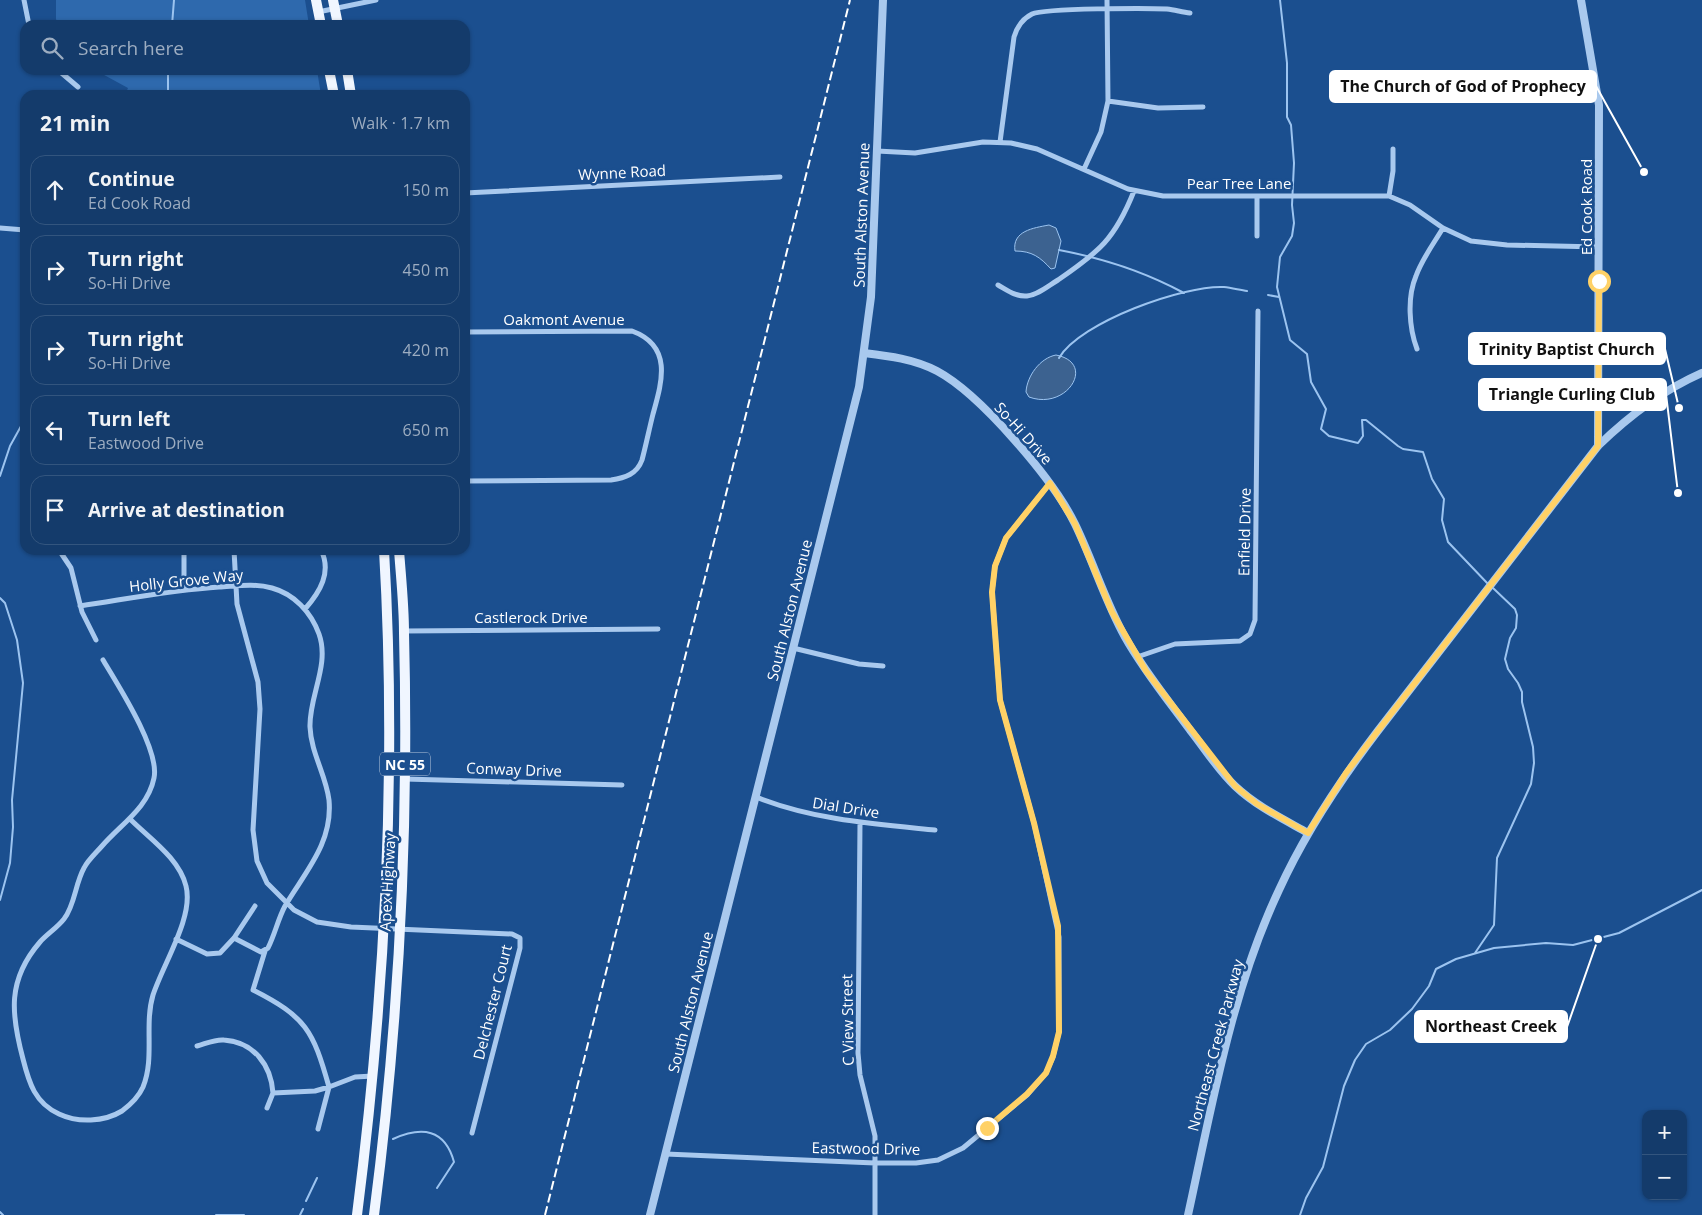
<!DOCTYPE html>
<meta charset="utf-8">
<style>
body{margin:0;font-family:"Open Sans",sans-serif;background:#1d4271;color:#f1f3f6}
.controls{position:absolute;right:15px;bottom:15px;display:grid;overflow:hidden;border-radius:10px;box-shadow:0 1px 4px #0004}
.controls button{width:45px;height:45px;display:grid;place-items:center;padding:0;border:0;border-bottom:1px solid #33557e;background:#143b6b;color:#f1f3f6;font:25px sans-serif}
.stop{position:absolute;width:15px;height:15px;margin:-11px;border:4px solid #ffd166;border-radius:50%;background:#fff}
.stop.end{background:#ffd166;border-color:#fff;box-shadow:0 1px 5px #0008}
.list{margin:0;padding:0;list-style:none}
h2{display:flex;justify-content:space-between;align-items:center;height:65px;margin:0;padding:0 20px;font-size:21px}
h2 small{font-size:16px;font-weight:400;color:#9dadc1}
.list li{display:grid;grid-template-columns:32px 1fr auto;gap:15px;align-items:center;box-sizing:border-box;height:70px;margin:0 10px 10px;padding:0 10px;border:1px solid #33557e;border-radius:15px}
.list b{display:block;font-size:19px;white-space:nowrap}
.list p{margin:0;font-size:16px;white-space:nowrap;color:#9dadc1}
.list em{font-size:16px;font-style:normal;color:#9dadc1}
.icon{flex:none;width:28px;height:28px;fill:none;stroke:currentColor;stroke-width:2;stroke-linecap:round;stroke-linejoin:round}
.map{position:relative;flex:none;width:1702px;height:1215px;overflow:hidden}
.search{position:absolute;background:#143b6b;box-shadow:0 1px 4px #0004;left:20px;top:20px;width:450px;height:55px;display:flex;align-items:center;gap:12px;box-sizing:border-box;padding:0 18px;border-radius:15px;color:#9dadc1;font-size:19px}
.panel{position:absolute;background:#143b6b;box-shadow:0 1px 4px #0004;left:20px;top:90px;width:450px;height:465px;border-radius:15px}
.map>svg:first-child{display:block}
.green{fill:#2e69ad}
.water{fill:#3c6290;stroke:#9cc4f0}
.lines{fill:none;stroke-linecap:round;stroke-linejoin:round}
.stream{stroke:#9cc4f0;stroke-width:2}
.minor{stroke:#a9c9ee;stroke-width:5}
.tertiary{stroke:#a9c9ee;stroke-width:8}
.primary{stroke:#f0f6ff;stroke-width:10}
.rail{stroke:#fff;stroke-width:2;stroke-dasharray:9 4;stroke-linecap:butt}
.route{stroke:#ffd166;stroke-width:6}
.labels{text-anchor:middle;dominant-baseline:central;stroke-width:5;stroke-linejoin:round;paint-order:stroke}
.shield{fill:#1b4f8f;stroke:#bbcadd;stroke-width:1}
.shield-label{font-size:14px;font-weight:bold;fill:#fff}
.street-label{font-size:15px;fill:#fff;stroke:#1b4f8f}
.leader{fill:none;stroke:#fff;stroke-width:2}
.callout-dot{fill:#fff;stroke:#1b4f8f;stroke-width:2}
.callout{fill:#fff;stroke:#fff;stroke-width:2}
.callout-label{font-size:16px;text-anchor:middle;font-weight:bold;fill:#111}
</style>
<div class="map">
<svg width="1702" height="1215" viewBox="0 0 1702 1215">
<rect width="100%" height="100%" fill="#1b4f8f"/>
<path class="green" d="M56 0H305L309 25H58L56 19Z
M95 70H317L321 95H125L128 88Z"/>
<path class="water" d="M1049 225 1056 228 1061 241 1055 268 1051 269C1040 257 1032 251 1015 251 1012 231 1033 228 1049 225Z
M1056 355C1097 363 1067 411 1029 397L1026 392C1027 376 1040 358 1056 355Z"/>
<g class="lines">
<path class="stream" d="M1280 0 1287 63V117L1291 125 1294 163 1292 205 1294 223 1292 236 1280 257 1277 287 1290 340 1307 354 1311 382 1326 409 1321 429 1329 436 1358 443 1363 436 1362 420H1366L1398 446 1403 449 1423 452 1432 479 1444 499 1442 520 1448 542 1489 585
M172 25 174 0
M168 95V70
M1059 250C1102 258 1145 272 1184 293
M1268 295 1279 297
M1059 358C1080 322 1184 285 1224 287 1232 288 1240 290 1247 291
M0 476 10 446 25 419
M0 598 5 603 17 640 23 683 12 800 13 827 10 863 0 900
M1475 953 1494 925 1497 858 1531 784 1534 763 1533 747 1522 702V692L1518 683 1508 669 1505 659 1510 638 1516 628 1517 615 1515 609 1493 588
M393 1139C422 1126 445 1129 454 1162L437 1188
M306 1201 317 1178
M0 1212 3 1215
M216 1215H244
M300 1215 303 1209
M1300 1215 1306 1198 1323 1167 1344 1086 1355 1060 1366 1044 1390 1030 1412 1009 1429 986 1436 969 1456 959 1494 948 1546 943 1573 945 1619 933 1702 890"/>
<path class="minor" d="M24 0 29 25
M318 12 376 0
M58 70 78 87
M1108 101 1158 108 1203 107
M1000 142 1014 37C1017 27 1022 19 1032 14 1045 8 1149 8 1167 9 1175 10 1182 12 1190 13
M877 151 915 153 983 142 1011 143 1037 149 1128 189 1163 196H1389L1410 205 1443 228 1471 241 1507 245 1599 247
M1084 169 1101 132 1108 101 1107 0
M465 193 780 177
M1257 196V236
M1389 196 1393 171V149
M0 228 25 230
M998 285C1007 290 1016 297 1027 296 1038 295 1048 286 1058 280 1099 252 1115 239 1134 191
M465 332 632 331C673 346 662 382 653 414 649 430 646 445 642 460 637 474 625 478 611 480L465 481
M1417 349C1409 328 1407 297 1416 276 1422 259 1434 243 1443 228
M59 550 71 568 82 612 96 640
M184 550V589
M234 550 237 604 258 682 260 709 253 830 257 861 267 883 294 910 317 922 351 927 512 934 520 938V948L472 1133
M80 606C127 599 172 590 219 587 237 586 254 583 272 588 294 594 311 612 319 634 330 665 309 696 310 727 311 753 326 775 329 800 333 843 305 872 285 906 278 919 275 934 268 948L261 952 234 938
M305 609C320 592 332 572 321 550
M404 631 658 629
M793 648 859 664 883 666
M1137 657 1175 644 1240 641 1250 634 1255 620 1258 311
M103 660C118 685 160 750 154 778 148 808 121 824 102 846 96 853 88 860 84 868 75 884 75 905 64 919 57 928 47 934 40 942 7 980 11 1014 23 1059 29 1083 35 1103 59 1114 78 1123 104 1122 122 1111 130 1105 139 1096 143 1087 155 1058 144 1025 153 995 163 964 194 917 186 886 179 858 150 839 130 819
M405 779 622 785
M756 797C814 820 874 824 935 830
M860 823 858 1053 860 1075 875 1136V1215
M176 939 207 954 220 953 234 938 255 906
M265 951 253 990C306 1017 313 1030 329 1087L355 1077 373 1076
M197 1046C205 1044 215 1039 224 1040 254 1042 271 1065 273 1093L315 1091 329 1087 318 1129
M267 1108 273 1093
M666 1154 875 1163H916L938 1160 963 1148 1027 1095 1046 1073 1053 1057 1059 1032V937L1034 823 1000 700 992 592 995 566 1006 538 1050 483"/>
<path class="tertiary" d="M1581 0 1599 105 1598 446
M864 353C889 356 914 359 937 371 980 394 1053 479 1075 524 1093 561 1105 601 1125 637 1144 671 1168 700 1190 730 1205 749 1218 770 1235 786 1256 806 1283 819 1308 833
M650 1215 859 387 871 297 883 0
M1188 1215C1212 1106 1231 992 1279 890 1305 833 1339 782 1377 732L1598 446C1629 416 1663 390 1702 373"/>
<path class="primary" d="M316 0 321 25
M333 0 338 25
M329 70 334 95
M347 70 351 95
M357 1215C385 995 397 772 384 550
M374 1215C399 1022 409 828 404 633 404 605 401 578 399 550"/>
<path class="rail" d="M545 1215 850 0"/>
</g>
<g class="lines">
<path class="route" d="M987 1128 1027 1094 1046 1073 1053 1056 1059 1032 1058 926 1034 823 1000 700 992 592 995 566 1006 538 1050 483 1075 524 1112 612 1146 671 1235 786 1257 804 1308 833 1346 773 1377 732 1598 446 1599 281"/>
</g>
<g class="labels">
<rect class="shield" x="380" y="752.5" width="50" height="23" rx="4"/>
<g class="shield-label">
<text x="405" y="764">NC 55</text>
</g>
<g class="street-label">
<text transform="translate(622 172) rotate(-3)">Wynne Road</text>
<text x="1239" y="183">Pear Tree Lane</text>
<text transform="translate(1586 207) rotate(-90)">Ed Cook Road</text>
<text transform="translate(861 215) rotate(-88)">South Alston Avenue</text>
<text x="564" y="319">Oakmont Avenue</text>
<text transform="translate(1024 433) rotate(48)">So-Hi Drive</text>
<text transform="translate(1244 532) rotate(-89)">Enfield Drive</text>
<text transform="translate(186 580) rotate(-6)">Holly Grove Way</text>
<text transform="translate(789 610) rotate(-76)">South Alston Avenue</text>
<text x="531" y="617">Castlerock Drive</text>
<text transform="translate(514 769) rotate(2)">Conway Drive</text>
<text transform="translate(846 807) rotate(9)">Dial Drive</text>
<text transform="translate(387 882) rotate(-87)">Apex Highway</text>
<text transform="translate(492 1002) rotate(-76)">Delchester Court</text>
<text transform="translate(690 1002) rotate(-76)">South Alston Avenue</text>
<text transform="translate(847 1020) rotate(-91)">C View Street</text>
<text transform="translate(1215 1045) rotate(-75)">Northeast Creek Parkway</text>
<text transform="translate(866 1148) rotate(1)">Eastwood Drive</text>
</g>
</g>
<path class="leader" d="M1644 172L1596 86M1679 408L1665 349M1678 493L1666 394M1598 939L1567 1027"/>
<g class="callout-dot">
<circle cx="1644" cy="172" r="5"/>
<circle cx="1679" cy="408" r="5"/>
<circle cx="1678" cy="493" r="5"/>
<circle cx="1598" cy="939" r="5"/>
</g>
<g class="callout">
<rect x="1330" y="71" width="266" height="31" rx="5"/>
<rect x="1469" y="333" width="196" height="31" rx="5"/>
<rect x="1479" y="379" width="187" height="31" rx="5"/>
<rect x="1415" y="1011" width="152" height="31" rx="5"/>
</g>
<g class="callout-label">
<text x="1463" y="92">The Church of God of Prophecy</text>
<text x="1567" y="355">Trinity Baptist Church</text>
<text x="1572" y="400">Triangle Curling Club</text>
<text x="1491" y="1032">Northeast Creek</text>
</g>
</svg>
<div class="controls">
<button>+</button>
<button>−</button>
</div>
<div class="stop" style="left:1599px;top:281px"></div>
<div class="stop end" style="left:987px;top:1128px"></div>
<div class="search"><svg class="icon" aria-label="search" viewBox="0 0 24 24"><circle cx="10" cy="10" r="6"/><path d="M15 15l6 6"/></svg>Search here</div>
<section class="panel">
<h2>21 min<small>Walk · 1.7 km</small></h2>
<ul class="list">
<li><svg class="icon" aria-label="ahead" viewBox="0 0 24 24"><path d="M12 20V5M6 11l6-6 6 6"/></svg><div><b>Continue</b><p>Ed Cook Road</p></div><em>150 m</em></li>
<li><svg class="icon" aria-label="right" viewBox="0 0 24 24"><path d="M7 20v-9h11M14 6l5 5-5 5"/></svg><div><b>Turn right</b><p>So-Hi Drive</p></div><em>450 m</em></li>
<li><svg class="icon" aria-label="right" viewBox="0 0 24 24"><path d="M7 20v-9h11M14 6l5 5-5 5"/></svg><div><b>Turn right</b><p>So-Hi Drive</p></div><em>420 m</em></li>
<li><svg class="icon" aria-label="left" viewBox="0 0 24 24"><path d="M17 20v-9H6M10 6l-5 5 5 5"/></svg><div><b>Turn left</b><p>Eastwood Drive</p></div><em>650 m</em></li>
<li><svg class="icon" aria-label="arrive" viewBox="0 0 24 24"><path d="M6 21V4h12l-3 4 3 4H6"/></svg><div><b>Arrive at destination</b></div></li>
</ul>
</section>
</div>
